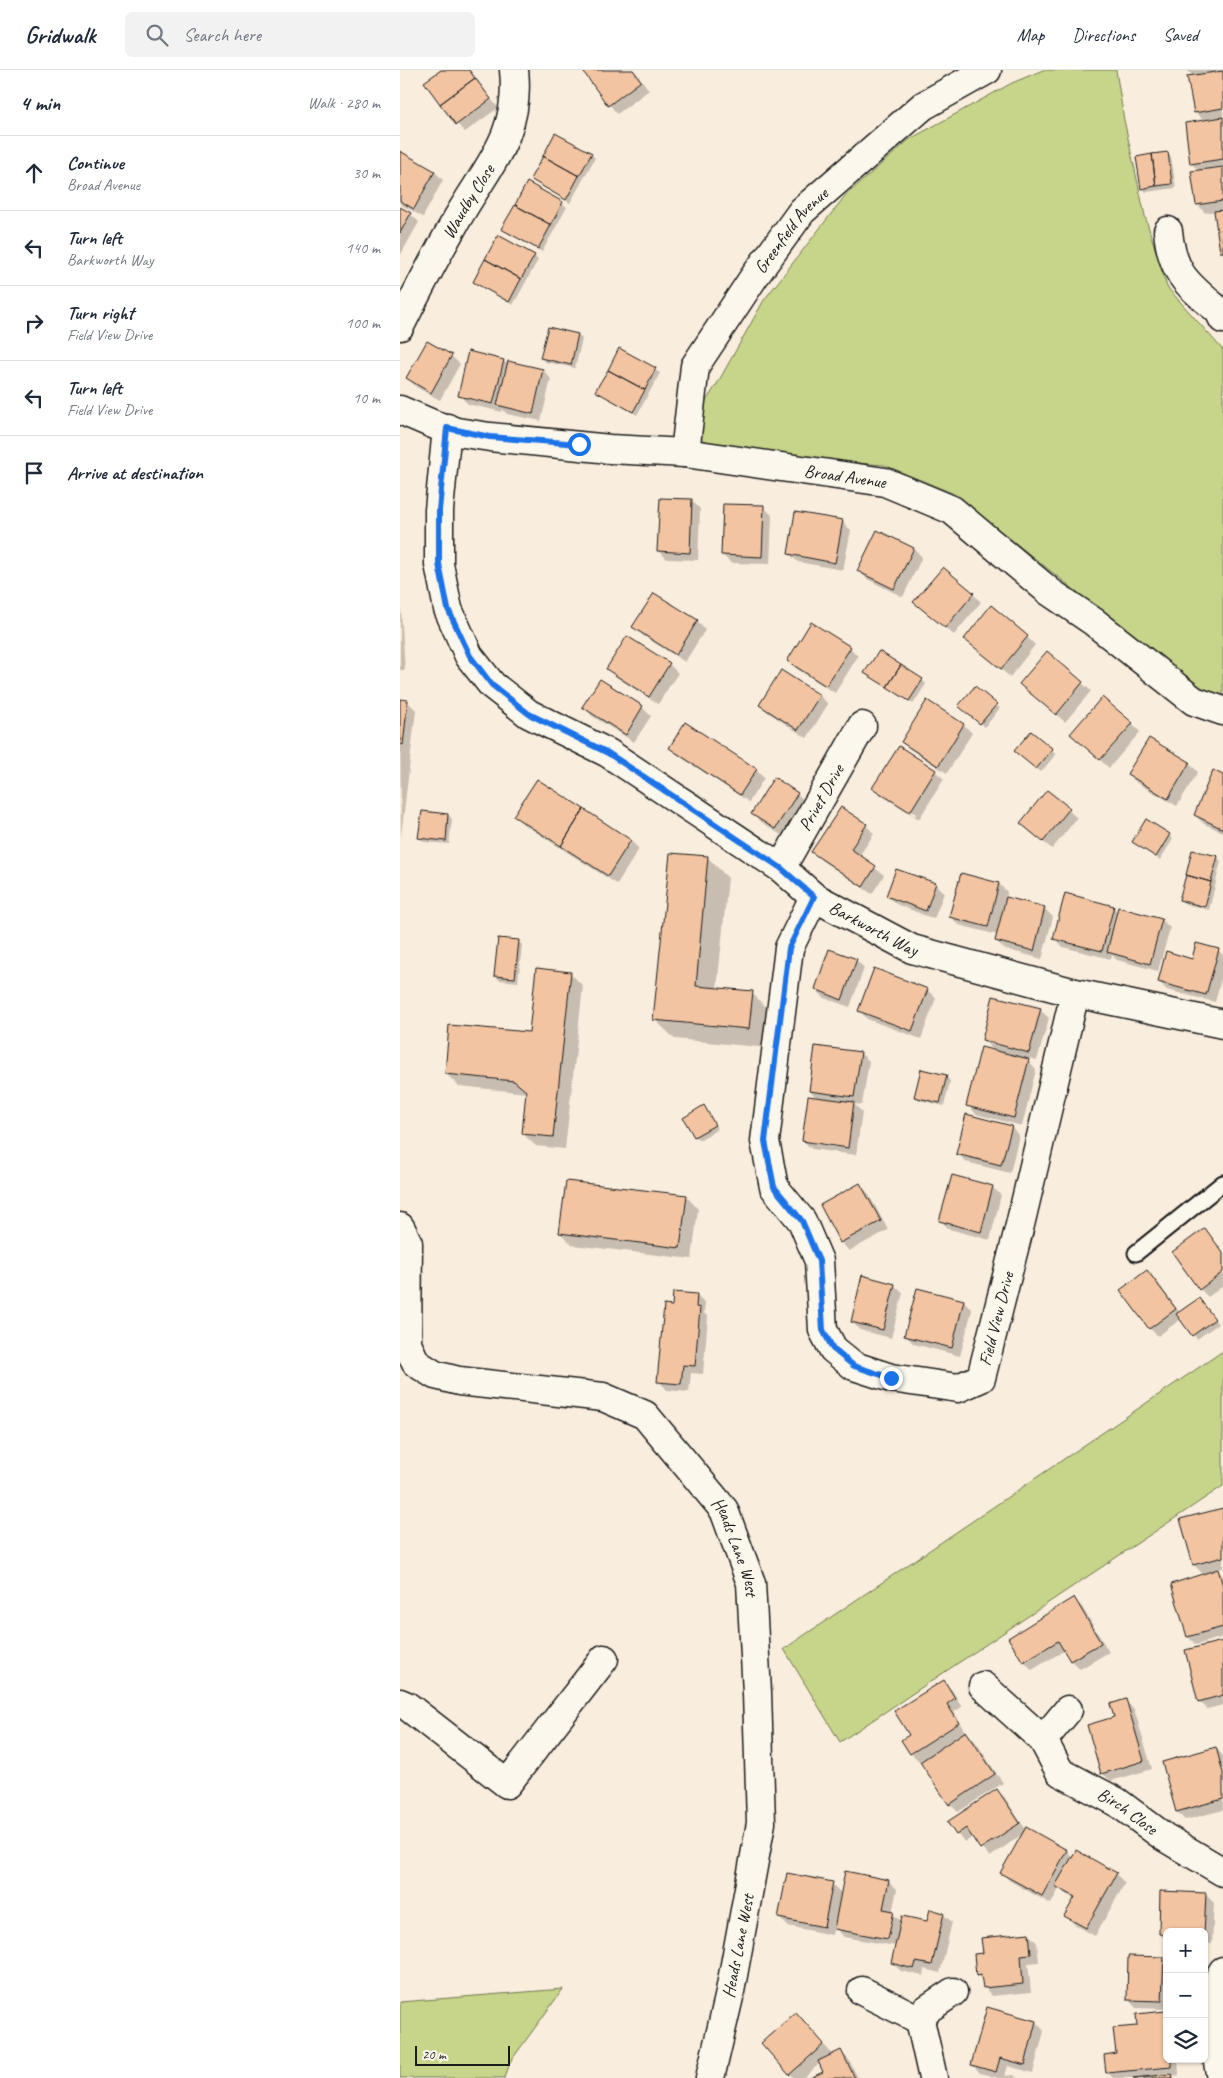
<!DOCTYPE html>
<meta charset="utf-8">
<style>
body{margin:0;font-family:Caveat,sans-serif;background:#f2f2f3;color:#1f2937}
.controls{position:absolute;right:15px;bottom:15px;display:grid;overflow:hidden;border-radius:8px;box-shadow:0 1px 4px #0004}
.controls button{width:45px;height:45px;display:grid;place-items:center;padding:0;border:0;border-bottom:1px solid #e0e1e3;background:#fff;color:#1f2937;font:25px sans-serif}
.scale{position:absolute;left:15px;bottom:12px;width:95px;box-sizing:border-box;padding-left:5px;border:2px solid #1c1c1c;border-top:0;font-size:14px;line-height:18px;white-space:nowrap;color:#1c1c1c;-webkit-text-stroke:4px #fbf7ec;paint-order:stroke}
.stop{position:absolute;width:15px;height:15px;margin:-11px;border:4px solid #1a73e8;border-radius:50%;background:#fff}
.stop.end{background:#1a73e8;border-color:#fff;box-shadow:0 1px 5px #0008}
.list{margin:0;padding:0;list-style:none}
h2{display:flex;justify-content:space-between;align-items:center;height:65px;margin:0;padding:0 20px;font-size:21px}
h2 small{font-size:16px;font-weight:400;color:#747a83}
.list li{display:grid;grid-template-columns:32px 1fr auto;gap:15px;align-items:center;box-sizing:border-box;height:75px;padding:0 20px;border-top:1px solid #e0e1e3}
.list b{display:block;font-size:19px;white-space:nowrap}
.list p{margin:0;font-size:16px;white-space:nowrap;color:#747a83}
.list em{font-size:16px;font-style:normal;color:#747a83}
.icon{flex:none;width:28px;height:28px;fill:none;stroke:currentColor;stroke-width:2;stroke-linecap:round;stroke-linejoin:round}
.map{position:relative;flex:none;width:823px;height:2008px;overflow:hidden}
header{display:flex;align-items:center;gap:30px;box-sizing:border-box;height:70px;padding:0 25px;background:#fff;border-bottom:1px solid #e0e1e3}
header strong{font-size:24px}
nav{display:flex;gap:28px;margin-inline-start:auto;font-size:18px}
.search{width:350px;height:45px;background:#f2f2f3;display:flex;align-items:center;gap:12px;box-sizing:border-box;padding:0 18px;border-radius:8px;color:#747a83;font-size:19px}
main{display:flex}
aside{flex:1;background:#fff}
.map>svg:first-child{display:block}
.green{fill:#c6d589;stroke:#717852}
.shadow{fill:#0003;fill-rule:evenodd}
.building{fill:#f2c4a2;stroke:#1c1c1c}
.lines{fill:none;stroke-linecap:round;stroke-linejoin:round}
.lane-casing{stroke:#1c1c1c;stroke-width:19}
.street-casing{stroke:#1c1c1c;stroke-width:31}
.lane{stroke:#fbf7ec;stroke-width:15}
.street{stroke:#fbf7ec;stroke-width:28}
.route{stroke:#1a73e8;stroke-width:6}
.labels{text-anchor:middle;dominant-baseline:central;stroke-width:4;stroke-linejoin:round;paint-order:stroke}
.street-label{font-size:18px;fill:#1c1c1c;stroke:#fbf7ec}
</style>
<header>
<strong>Gridwalk</strong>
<div class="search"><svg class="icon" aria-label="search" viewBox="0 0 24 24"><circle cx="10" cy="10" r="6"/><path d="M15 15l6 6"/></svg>Search here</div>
<nav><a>Map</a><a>Directions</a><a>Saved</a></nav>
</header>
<main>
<aside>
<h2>4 min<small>Walk · 280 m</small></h2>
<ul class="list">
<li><svg class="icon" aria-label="ahead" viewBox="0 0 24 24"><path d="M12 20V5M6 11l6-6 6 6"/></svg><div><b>Continue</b><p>Broad Avenue</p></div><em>30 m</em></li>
<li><svg class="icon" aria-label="left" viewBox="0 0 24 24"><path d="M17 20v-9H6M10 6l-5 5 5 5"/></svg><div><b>Turn left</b><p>Barkworth Way</p></div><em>140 m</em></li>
<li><svg class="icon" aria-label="right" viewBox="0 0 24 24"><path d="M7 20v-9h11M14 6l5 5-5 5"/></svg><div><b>Turn right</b><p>Field View Drive</p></div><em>100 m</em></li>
<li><svg class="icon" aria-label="left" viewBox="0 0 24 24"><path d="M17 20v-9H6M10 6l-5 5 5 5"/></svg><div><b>Turn left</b><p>Field View Drive</p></div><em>10 m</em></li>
<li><svg class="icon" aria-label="arrive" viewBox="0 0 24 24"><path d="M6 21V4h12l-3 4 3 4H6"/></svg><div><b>Arrive at destination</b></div></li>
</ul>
</aside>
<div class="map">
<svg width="823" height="2008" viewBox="0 0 823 2008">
<rect width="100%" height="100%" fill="#f9eddd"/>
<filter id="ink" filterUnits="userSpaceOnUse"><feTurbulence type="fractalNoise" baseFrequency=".02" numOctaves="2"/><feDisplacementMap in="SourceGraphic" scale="10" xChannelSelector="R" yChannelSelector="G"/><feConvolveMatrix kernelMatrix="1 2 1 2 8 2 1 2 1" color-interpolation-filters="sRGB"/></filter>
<g filter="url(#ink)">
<path class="green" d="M643 0H716L724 50 745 146 767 217 823 280V634L710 548 552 423 484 395 359 385 303 375 299 357 300 340 317 314 364 230 445 126 510 69 612 13Z
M823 1281V1416L440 1672 384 1579Z
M163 1919 110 1992 105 2008H0V1932Z"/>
<path class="shadow" d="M43 0H70L98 38 65 62 57 54Z
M183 0H234L249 20 217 44Z
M787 0H823V184L821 182 815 141 805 143 797 134 799 101 792 94 804 51 795 42 793 6Z
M0 83 35 102 43 110 23 147 0 134Z
M767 83 771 87 776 118 746 122 742 118Z
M191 84 195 88 170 133 132 109Z
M128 114 167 137 142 182 103 159Z
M0 138 10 144 19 152 0 186Z
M134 186 138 190 113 235 74 212Z
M178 265 182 269 175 298 145 292 141 288Z
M220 280 260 303 237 345 197 321Z
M51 286 60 294 40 330 16 317 8 308Z
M103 291 108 295 143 300 151 309 141 351 107 344 102 339V342L68 334 59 325Z
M292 431 300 439 298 490 267 489 259 481Z
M363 436 372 445 370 494 331 493 322 485Z
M442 452 451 460 443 500 398 492 389 484Z
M478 461 514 479 522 487 503 527 467 509 459 501Z
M573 524 581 532 554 565 523 540Z
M0 526 5 600H0Z
M297 551 305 560 285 592 242 565 234 557Z
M627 567 635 575 610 607 565 569Z
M227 568 269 594 278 603 258 634 216 607 208 599Z
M450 578 458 586 435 623 397 599 389 591Z
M382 601 420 626 428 634 407 668 369 643 360 635Z
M466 603 522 610 526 614 513 634Z
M200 611 242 637 251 646 234 672 192 646 184 637Z
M682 613 691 621 665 652 621 614Z
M0 630 7 631 16 640 1 767Z
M528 632 564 655 572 663 547 703 511 680 502 672Z
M596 635 600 638 585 657 564 640Z
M732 654 740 662 709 698 680 672Z
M631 663 656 684 641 702 620 685Z
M270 678 356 700 364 708 349 732 279 686Z
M499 678 535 701 544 709 519 749 482 726 474 718ZM482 723 516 744 515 746 482 725Z
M789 693 798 702 777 736 737 713 728 704Z
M823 706V762L804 754 795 745Z
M137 711 231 771 239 779 217 814 123 754 115 746Z
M647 721 677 748 652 779 630 761Z
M397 724 406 732 384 767 361 752 352 744Z
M48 745 52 749 49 774 24 772 20 768Z
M466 755 474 764 459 786 484 805 472 824 421 790 413 782Z
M769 765 773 769 760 790 734 772Z
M817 787 821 791 809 840 785 834 781 830Z
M308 788 328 808 317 919 352 923 372 943 369 978 275 969 254 949Z
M535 814 544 823 534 849 496 834 487 826Z
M599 814 607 822 606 828 644 838 653 847 642 889 605 879 596 871 598 865 559 855 551 847Z
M713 837 718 842 762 850 770 858 758 901 717 890 712 885 711 889 663 877 655 868Z
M118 871 122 875 118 912 99 910 95 906Z
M818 880 823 885V901L815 932 767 920 759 912Z
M456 890 464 898 450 937 424 928 416 919Z
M137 899 171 904 183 916 165 1079 136 1076 123 1064 127 1023 59 1016 46 1004 130 963Z
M527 920 536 928 521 969 467 949 459 940Z
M640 940 649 948 637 990 625 987 636 999 622 1056 576 1044 568 1035 595 982 583 970Z
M460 983 469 991 462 1035 454 1034 462 1042 456 1085 412 1079 403 1071 417 1028 410 1021Z
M546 1007 550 1011 544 1036 519 1030 515 1026Z
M303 1037 318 1059 299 1070 295 1066Z
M611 1057 619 1065 610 1103 566 1092 558 1084Z
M460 1115 468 1123 488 1160 449 1181 441 1172Z
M592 1117 601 1125 590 1170 549 1159 541 1151Z
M286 1126 298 1139 292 1189 173 1175 160 1163Z
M805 1160 823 1182V1216L808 1227 800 1219Z
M747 1201 756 1210 780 1243 803 1233 818 1254 797 1269 781 1249 758 1266 749 1258Z
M494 1215 503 1223 491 1268 460 1260 452 1252Z
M296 1225 305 1234 304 1243 308 1247 303 1304 291 1303 289 1322 267 1320 259 1311 273 1237Z
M564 1231 572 1240 560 1286 514 1274 506 1266Z
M823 1439V1498L816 1499 823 1506V1567L796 1575 788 1567 804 1505 794 1495Z
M674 1529 682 1537 709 1582 680 1599 671 1591 665 1580 632 1600 624 1591Z
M823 1572V1635L807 1639 799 1631Z
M543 1612 552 1620 562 1637 554 1642 566 1662 575 1671 603 1713 558 1742 550 1734 521 1691H519L511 1683V1665Z
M725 1631 734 1639 752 1699 711 1711 702 1703 716 1648Z
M816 1678 823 1686V1740L785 1750 777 1742Z
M597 1720 605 1728 626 1760 667 1781 673 1788 676 1782 716 1804 725 1813 695 1866 674 1854 666 1846 675 1830 659 1819 651 1834 610 1811 602 1803 624 1763 590 1787 573 1767 565 1772 557 1764Z
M488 1811 497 1819 492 1843 502 1852 528 1853 543 1844 552 1852 540 1903 524 1899 523 1906 501 1901 492 1893 496 1876 444 1867 434 1856 432 1865 388 1856 379 1848 432 1814 442 1824Z
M805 1824 814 1833 812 1874 804 1873V1862H767V1871L760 1864Z
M629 1864 637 1873 639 1892 628 1893 631 1922 592 1926 584 1917 583 1911 577 1905 584 1884Z
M763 1889 767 1892V1939L736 1938 728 1929Z
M587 1939 636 1952 644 1961 633 2003 608 1996 605 2006 614 2005 617 2008H596H598L580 2003 572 1994Z
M766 1942 767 1989H778L779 2005 772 2006 774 2008H713L707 2002 718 1984 738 1957Z
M404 1952 432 1984 427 1987 441 1982 449 1990 458 2008H413L425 2002 420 1993 404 2008H394L390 2004 363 1973Z"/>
<path class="building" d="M41 0H69L75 8 40 34 24 12Z
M182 0H233L241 11 208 36Z
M823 1V38L794 43 787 6Z
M75 8 91 29 56 55 40 34Z
M823 47V89L790 94 785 53Z
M155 63 192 83 179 106 143 86Z
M0 81 35 101 14 139 0 131Z
M768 82 772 114 756 116 752 84Z
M752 84 756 116 741 119 736 87Z
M143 86 179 106 166 130 130 109Z
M823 97V131L796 135 791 101Z
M127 112 163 132 151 155 115 135Z
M115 135 151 155 138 179 101 159Z
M0 137 11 143 0 163Z
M823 140V182H820L814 141Z
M98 165 135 185 121 209 85 189Z
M85 189 121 209 109 232 73 212Z
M148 257 178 264 171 295 140 288Z
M27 271 52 285 31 323 6 308Z
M219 278 256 298 245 320 208 300Z
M68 281 104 290 93 334 58 326Z
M108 291 143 299 133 344 97 335Z
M208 300 245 320 233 342 195 321Z
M260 428 292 429 290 483 257 481Z
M323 434 364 435 362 487 321 485Z
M395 442 443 450 435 493 388 484Z
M477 460 514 478 494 519 457 501Z
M543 497 574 523 545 558 513 532Z
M254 523 298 550 276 585 232 557Z
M591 535 628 566 601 599 564 569Z
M411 552 451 577 426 616 387 591Z
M227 566 270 593 249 627 206 599Z
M479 581 501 595 487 617 464 603Z
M647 581 683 612 656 645 619 614Z
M501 595 523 609 509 631 487 617Z
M381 600 420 625 398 660 359 635Z
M200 609 243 636 226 665 182 637Z
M575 616 597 634 580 654 558 636Z
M702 627 733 653 700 690 670 664Z
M0 629 8 630 3 675 0 674Z
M527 630 564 654 538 696 501 672Z
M285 652 357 699 340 725 269 678Z
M631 661 653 679 636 699 614 681Z
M749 668 790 692 768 729 727 704Z
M499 676 536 700 510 742 472 718Z
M813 700 823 705V759L794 745Z
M374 707 398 723 375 759 351 744Z
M137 709 184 739 161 776 113 746Z
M647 720 670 738 643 772 620 753Z
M441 737 467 754 451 779 476 796 463 817 411 782Z
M184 739 231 770 208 806 161 776Z
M22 741 48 744 46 771 18 768Z
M746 749 770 764 756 787 732 772Z
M792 780 818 786 811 812 786 805Z
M270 783 308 786 296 916 353 921 349 959 253 950Z
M496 799 536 813 526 841 486 826Z
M561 803 599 813 588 857 549 847Z
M786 805 811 812 805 837 779 830Z
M665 823 714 836 702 881 653 869Z
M606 827 645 837 634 881 595 871Z
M718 837 762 849 750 894 707 882Z
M98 868 119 870 115 908 94 906Z
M796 873 819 879 806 925 758 912 766 881 792 889Z
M429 879 457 889 442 930 415 919Z
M136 898 171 902 153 1067 122 1064 126 1021 114 1011 45 1004 49 955 129 962Z
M474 898 528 919 512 961 458 941Z
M593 926 641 938 629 983 582 970Z
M415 976 461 982 454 1027 409 1021Z
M581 977 629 989 614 1048 566 1036Z
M521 999 547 1005 540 1033 514 1027Z
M408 1026 454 1032 448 1078 402 1071Z
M304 1035 315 1055 294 1067 283 1048Z
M566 1044 612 1056 601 1095 556 1084Z
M552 1105 593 1116 581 1162 539 1151Z
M166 1111 287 1125 280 1178 159 1163Z
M460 1113 481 1151 440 1173 420 1135Z
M805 1158 823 1183V1202L799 1220 772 1182Z
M747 1200 776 1239 749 1259 720 1220Z
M462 1205 495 1214 483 1260 451 1252Z
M517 1218 564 1230 552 1278 504 1266Z
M273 1222 297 1224 296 1237 300 1238 295 1296 283 1295 281 1314 257 1312 264 1235 272 1236Z
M799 1228 815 1249 792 1266 776 1244Z
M823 1438V1487L793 1495 780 1449Z
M818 1499 823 1516V1557L787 1567 771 1514Z
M674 1527 701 1573 670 1591 658 1571 623 1592 608 1568Z
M823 1571V1625L798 1632 785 1580Z
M544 1610 555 1628 547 1634 559 1653 510 1684 501 1670 509 1665 494 1641Z
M726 1629 744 1691 701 1704 687 1655 714 1647 710 1634Z
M566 1661 595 1704 549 1735 520 1692Z
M816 1677 823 1703V1729L776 1742 762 1692Z
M597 1719 620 1753 580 1779 566 1758 556 1765 547 1752Z
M626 1757 667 1780 642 1826 600 1803Z
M676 1780 717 1803 686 1858 664 1846 675 1827 655 1816Z
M445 1801 489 1810 483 1839 494 1841 488 1869 434 1859Z
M387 1803 433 1812 424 1857 378 1848Z
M760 1821 806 1823 804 1866V1862H767V1865L759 1864Z
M530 1839 544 1843 532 1895 516 1892 514 1899 491 1893 502 1846 527 1851Z
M629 1863 631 1884 621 1885 623 1914 583 1918 581 1905 576 1906 574 1884 583 1883 581 1868Z
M728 1886 764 1887 762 1931 727 1930Z
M587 1937 636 1951 625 1995 600 1988 596 2002 571 1995Z
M766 1941 767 1989H771V1997L706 2003 704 1985 716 1983 713 1958 737 1956 736 1944Z
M396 1942 424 1974 389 2005 361 1973Z
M441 1980 455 2008H410L423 2002 418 1991Z
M772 2004 773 2008H733Z"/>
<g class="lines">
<defs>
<path id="lane" d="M736 1183 823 1113"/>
<g id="street">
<path d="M768 161C772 204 788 215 819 241L823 249"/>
<path id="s1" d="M0 256C18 220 37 184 57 149 87 96 121 65 114 0"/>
<path id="s2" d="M0 340 35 355 57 362 90 367 210 379 285 383 485 412 552 440 650 522 694 552 794 631 823 641"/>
<path id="s3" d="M47 358 39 440V494L48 539 69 586 92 615 129 644 208 683 381 798 414 827 512 879 675 923 823 954"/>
<path id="s4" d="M285 383 295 296 354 207 402 141 523 36 587 0"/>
<path id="s5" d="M381 798 462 656"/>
<path id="s6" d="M414 827 389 878 365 1071 374 1117 402 1151 419 1191 423 1260 433 1279 454 1296 491 1308 558 1318 581 1308 620 1155 675 923"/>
<path id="s7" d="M0 1157 8 1173 7 1274 16 1293 35 1305 59 1311 203 1327 245 1345 324 1440 351 1513 357 1623 361 1753 329 1927 310 2008"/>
<path id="s8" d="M583 1616 643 1670 660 1702 717 1732 764 1767 823 1802"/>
<path d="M0 1633 7 1636 107 1714 204 1589"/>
<path d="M643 1670 668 1640"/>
<path d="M462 1921 520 1950 526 1940 553 1922"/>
<path d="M520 1950 533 2008"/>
<path d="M821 2008 814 1972 820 1906 823 1901"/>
</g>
</defs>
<use href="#lane" class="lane-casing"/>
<use href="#street" class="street-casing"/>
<use href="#lane" class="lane"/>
<use href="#street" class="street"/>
</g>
</g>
<g class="lines" filter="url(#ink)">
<path class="route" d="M179 374 90 367 47 358 39 440V494L48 539 70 586 92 615 129 644 208 683 381 798 414 827 389 878 365 1071 374 1117 402 1151 419 1191 423 1260 433 1279 454 1296 491 1308"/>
</g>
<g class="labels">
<g class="street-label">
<text stroke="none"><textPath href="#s1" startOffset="142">Waudby Close</textPath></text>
<text stroke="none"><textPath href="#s4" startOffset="254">Greenfield Avenue</textPath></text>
<text stroke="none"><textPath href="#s2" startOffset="452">Broad Avenue</textPath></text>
<text stroke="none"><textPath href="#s5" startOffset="81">Privet Drive</textPath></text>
<text stroke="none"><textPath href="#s3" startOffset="725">Barkworth Way</textPath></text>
<text stroke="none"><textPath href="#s6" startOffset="696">Field View Drive</textPath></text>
<text stroke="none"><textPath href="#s7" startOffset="540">Heads Lane West</textPath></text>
<text stroke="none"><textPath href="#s8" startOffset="195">Birch Close</textPath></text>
<text transform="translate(338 1876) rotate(-79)">Heads Lane West</text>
</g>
</g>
</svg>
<div class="controls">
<button>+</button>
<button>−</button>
<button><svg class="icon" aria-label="layers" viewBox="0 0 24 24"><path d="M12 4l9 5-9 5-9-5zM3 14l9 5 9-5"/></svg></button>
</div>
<div class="scale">20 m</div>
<div class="stop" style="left:179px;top:374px"></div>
<div class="stop end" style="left:491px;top:1308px"></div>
</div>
</main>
